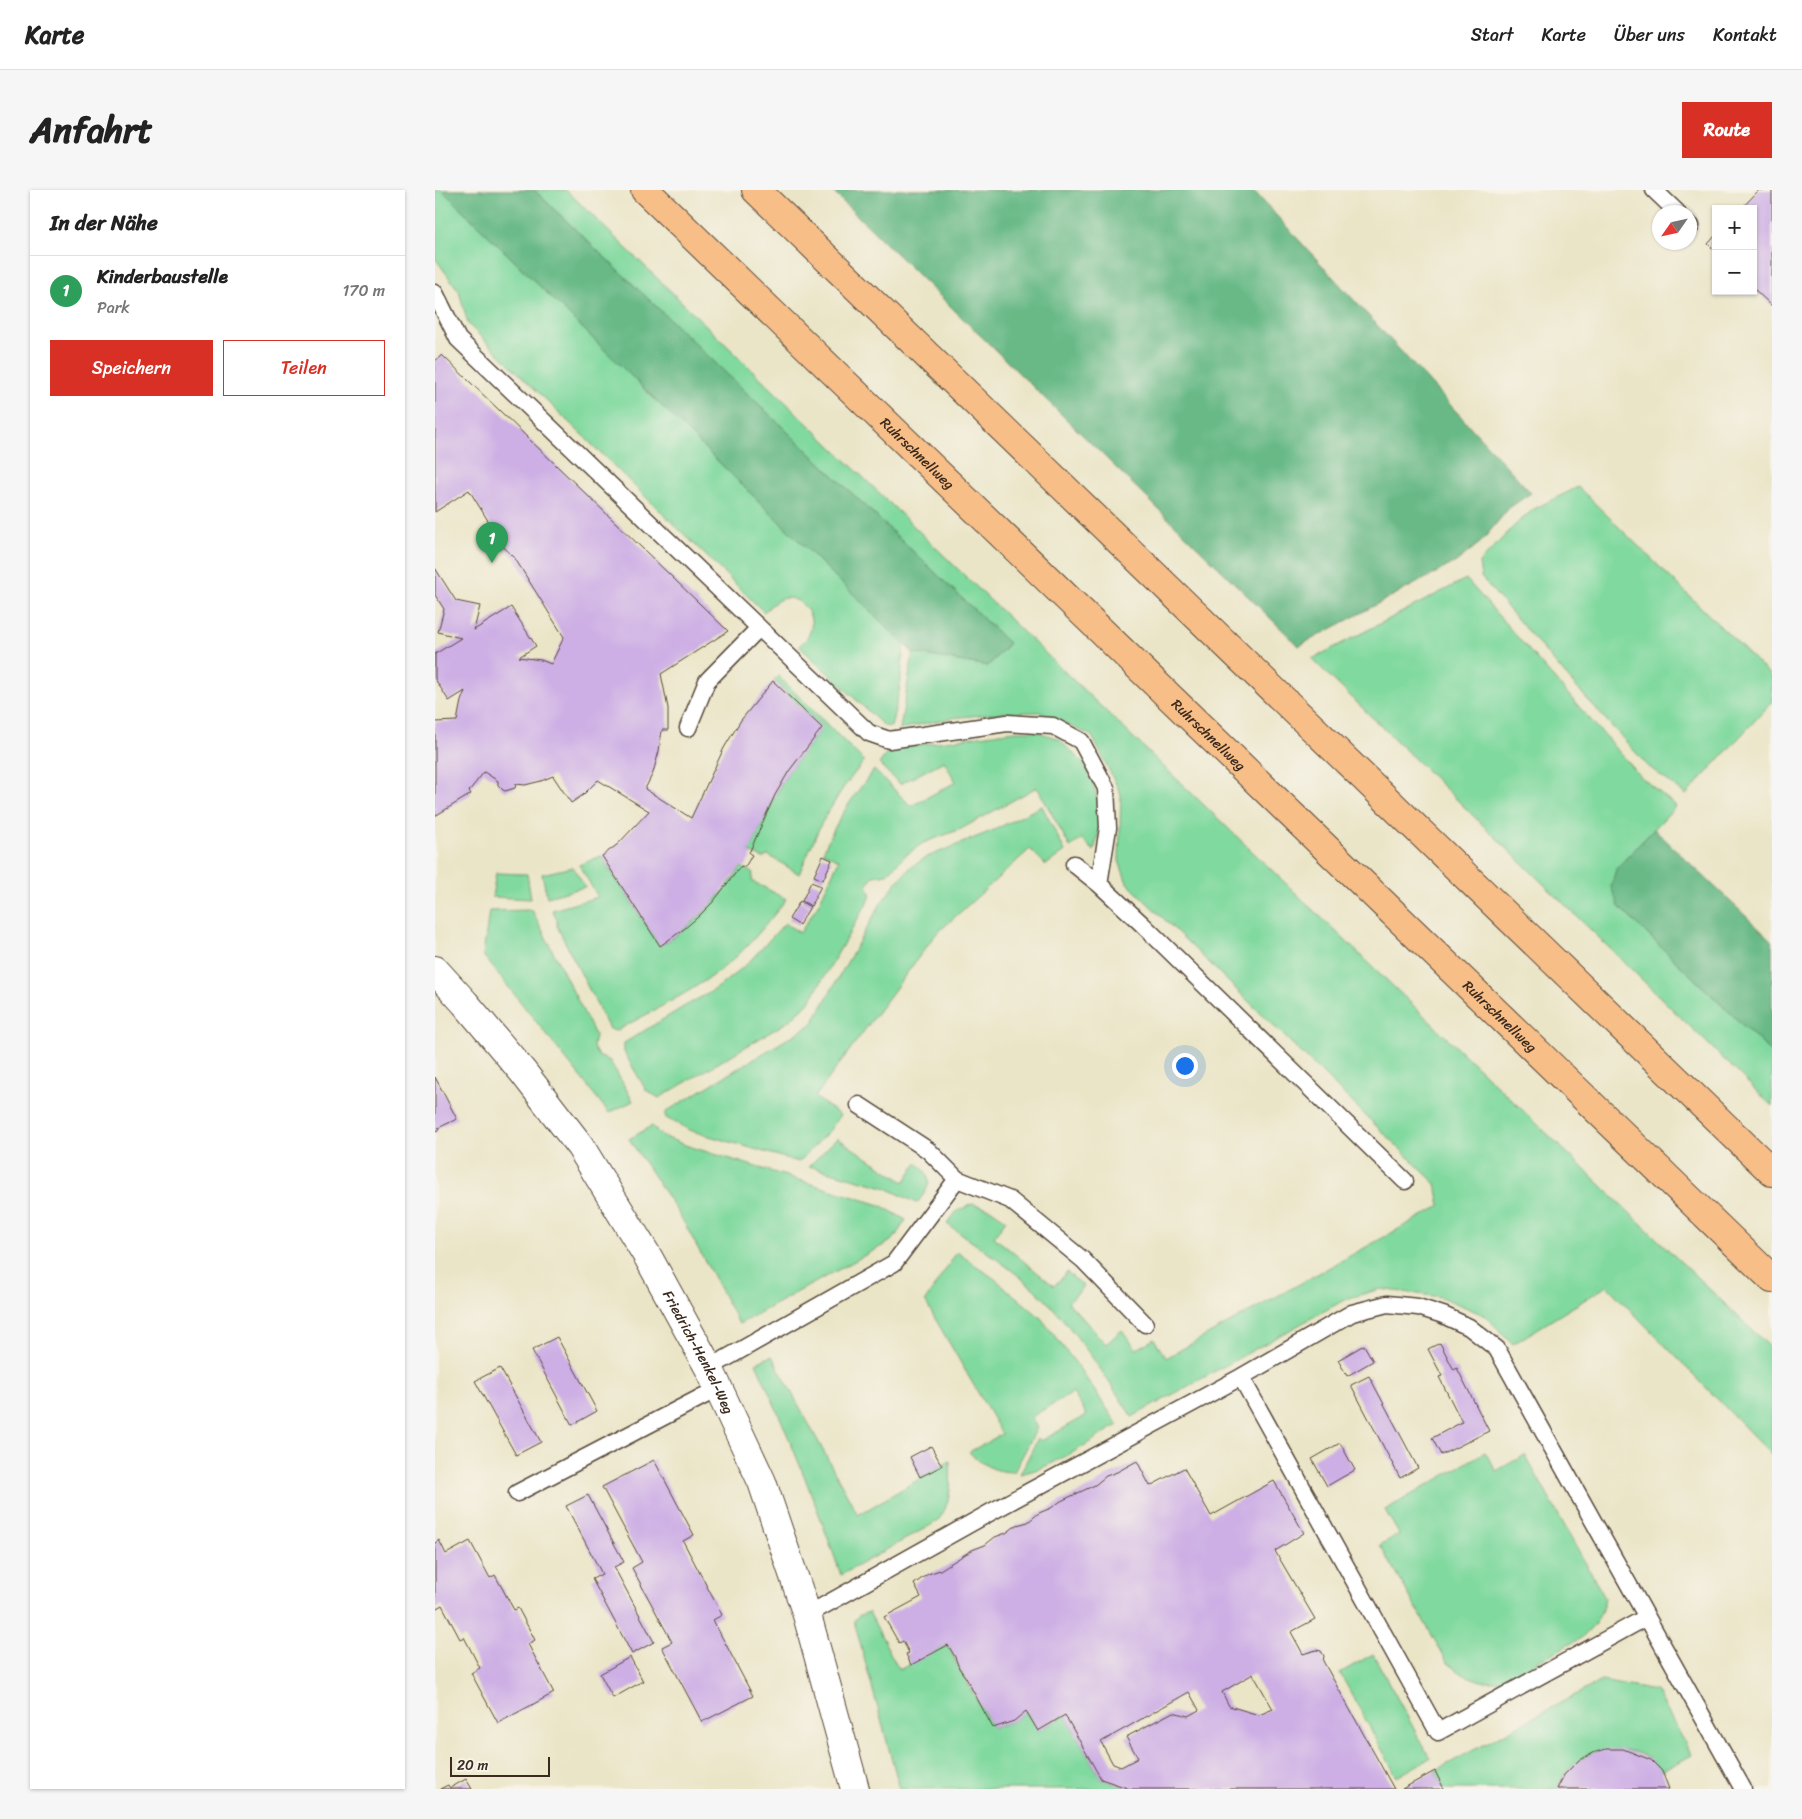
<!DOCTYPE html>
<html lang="de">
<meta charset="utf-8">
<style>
body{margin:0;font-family:Sriracha,sans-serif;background:#f6f6f6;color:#222}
.controls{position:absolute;right:15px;top:15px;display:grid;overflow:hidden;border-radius:0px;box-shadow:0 1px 4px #0004}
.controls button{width:45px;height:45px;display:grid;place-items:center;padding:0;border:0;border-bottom:1px solid #e0e0e0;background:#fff;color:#222;font:25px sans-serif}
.compass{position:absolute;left:1217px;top:15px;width:45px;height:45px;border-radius:50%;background:#fff;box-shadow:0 1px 4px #0004;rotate:236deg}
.scale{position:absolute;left:15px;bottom:12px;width:100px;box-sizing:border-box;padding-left:5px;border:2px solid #3b2a1e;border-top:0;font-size:14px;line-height:18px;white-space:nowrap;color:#3b2a1e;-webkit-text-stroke:4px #f7f3e8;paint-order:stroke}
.you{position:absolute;left:749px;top:875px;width:18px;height:18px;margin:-12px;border:4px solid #fff;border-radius:50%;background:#1a73e8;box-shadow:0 0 0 8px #1a73e833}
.badge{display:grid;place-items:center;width:32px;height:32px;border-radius:50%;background:#d93025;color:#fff;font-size:16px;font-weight:700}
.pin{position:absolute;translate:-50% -41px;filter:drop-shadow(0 1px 2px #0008)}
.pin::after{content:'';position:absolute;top:26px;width:18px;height:15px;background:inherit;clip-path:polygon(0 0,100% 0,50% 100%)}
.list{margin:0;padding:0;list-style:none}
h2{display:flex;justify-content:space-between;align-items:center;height:65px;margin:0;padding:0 20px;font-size:21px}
h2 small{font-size:16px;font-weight:400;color:#767676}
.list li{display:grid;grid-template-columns:32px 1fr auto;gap:15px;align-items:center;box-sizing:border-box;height:70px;padding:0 20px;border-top:1px solid #e0e0e0}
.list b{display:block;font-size:19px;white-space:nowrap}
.list p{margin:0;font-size:16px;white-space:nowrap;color:#767676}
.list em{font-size:16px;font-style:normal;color:#767676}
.actions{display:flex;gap:10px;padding:15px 20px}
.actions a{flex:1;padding:11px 0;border:1px solid #d93025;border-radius:0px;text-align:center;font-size:18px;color:#d93025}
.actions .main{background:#d93025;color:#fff}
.map{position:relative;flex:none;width:1337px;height:1599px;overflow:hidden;border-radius:0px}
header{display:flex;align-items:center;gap:30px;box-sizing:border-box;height:70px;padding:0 25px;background:#fff;border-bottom:1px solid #e0e0e0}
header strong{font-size:24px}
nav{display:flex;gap:28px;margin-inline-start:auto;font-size:18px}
.intro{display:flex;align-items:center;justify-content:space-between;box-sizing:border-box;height:120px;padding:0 30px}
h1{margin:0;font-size:35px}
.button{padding:12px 22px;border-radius:0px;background:#d93025;color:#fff;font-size:18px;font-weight:700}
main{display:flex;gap:30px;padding:0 30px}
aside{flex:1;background:#fff;border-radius:0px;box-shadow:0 1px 4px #0004}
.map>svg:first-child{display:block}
.green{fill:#80d99f;stroke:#5e825e}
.forest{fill:#68b986;stroke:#527252}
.building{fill:#cdafe5;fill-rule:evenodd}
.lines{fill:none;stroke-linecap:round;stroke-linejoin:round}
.service-casing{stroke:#554638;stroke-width:19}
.minor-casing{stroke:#554638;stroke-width:30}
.motorway-casing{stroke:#554638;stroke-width:30}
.service{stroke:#fff;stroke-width:16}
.minor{stroke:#fff;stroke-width:28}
.motorway{stroke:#f7be88;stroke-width:28}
.labels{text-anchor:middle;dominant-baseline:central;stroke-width:5;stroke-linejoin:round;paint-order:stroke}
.street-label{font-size:14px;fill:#3b2a1e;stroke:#f7f3e8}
</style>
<header>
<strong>Karte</strong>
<nav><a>Start</a><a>Karte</a><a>Über uns</a><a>Kontakt</a></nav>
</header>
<div class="intro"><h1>Anfahrt</h1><a class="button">Route</a></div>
<main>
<aside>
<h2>In der Nähe<small></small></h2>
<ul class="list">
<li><span class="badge" style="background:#2e9e5b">1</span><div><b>Kinderbaustelle</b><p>Park</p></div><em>170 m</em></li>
</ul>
<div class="actions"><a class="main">Speichern</a><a>Teilen</a></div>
</aside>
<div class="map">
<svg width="1337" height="1599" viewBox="0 0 1337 1599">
<rect width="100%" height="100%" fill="#f7f3e8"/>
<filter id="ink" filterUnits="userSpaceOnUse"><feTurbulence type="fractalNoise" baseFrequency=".02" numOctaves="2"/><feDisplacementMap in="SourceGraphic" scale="10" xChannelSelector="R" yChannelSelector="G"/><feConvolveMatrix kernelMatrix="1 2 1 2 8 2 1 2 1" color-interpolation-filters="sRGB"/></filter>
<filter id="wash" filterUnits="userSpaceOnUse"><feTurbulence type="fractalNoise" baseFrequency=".0096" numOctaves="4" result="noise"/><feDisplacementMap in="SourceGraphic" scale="20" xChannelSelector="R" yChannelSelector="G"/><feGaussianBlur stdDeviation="1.12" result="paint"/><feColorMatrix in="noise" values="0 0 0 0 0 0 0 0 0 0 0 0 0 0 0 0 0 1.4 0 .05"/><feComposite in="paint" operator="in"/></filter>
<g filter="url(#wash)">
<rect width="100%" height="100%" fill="#ebe5c8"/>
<path class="green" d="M0 0H7L469 454 465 497 456 537 449 536 364 456C367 453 372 449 374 444 382 429 369 408 352 408 342 408 336 416 329 422L33 134 24 101 0 68Z
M99 0H131L585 439 1337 1159V1265L1172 1096 1078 1154 1049 1125 1006 1107 945 1099 911 1109 697 1227C673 1190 649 1153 619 1119 589 1085 549 1061 512 1034L522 1021 537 1014 555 1019 571 1030 559 1047 619 1096 632 1082 649 1097 633 1112 671 1154 687 1140 701 1159 719 1149 731 1168 1005 1016 1001 994 692 693 684 671 686 604 657 546 604 522 568 523 516 528 465 539 478 463 553 476 574 453Z
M1143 297 1337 487V512L1251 605 1213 576 1133 488 1046 387 1044 373 1079 336 1099 319Z
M1031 389 1207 588 1241 616 1181 679 1184 717 1337 863V916L877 469Z
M343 486 429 571 408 598 386 634 364 684 333 665 328 668 314 662 340 606 354 581 387 538 339 490Z
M579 541H601L624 549 648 573 657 590 663 613 665 638 659 661 647 649 635 657 602 597 526 639 488 653 471 665 452 684 438 686 432 695 436 706 375 811 354 831 224 908 211 900 189 862V853L250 816 281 799 312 774 350 733 365 743 384 713 404 670 388 662C402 629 417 608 439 580L476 616 521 592 509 571 465 594 444 574 455 559Z
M607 616 630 661 611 675 595 659 500 745 380 907 405 925 394 941 364 972 257 941 231 928 230 925 232 921 377 834 446 713 461 693 476 677 492 667 559 640Z
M166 666 225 756C258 736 285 709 306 677L318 683 317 691 351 709C336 729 320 749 301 767 268 797 220 819 181 841L174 839 122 736V729L117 720 163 707 144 675Z
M138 677 150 697 112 707 107 684Z
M61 683 92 684 96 709 57 707Z
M97 720 160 845 158 857 163 866 175 871 198 911 174 923 48 765 54 721Z
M217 936 227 946 250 955 445 1015 471 1030 458 1050 304 1134 246 1027 194 949Z
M402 948 469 992 482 973C500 988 495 997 482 1013L449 997 374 976Z
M522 1062 560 1089 606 1128 642 1175 683 1235C652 1253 620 1277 585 1284L603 1248 606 1251 652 1225 638 1203 596 1227 602 1238 579 1282C559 1282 548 1275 534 1262L567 1244 490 1111Z
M337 1166 423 1325 515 1271C516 1294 517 1311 503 1331L406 1385C381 1313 353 1243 321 1173Z
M1050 1262 1061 1281 1090 1265 1170 1408C1166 1426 1161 1435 1148 1447L1066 1491H1046L1029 1485 1013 1473 945 1355 964 1344 950 1320Z
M434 1422 464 1480 513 1455C517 1463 520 1472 525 1480 536 1499 546 1519 558 1538L579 1531 591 1521 603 1541 630 1525 666 1589 695 1599H465L419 1431 423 1426Z
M938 1464 995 1568 962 1587 905 1483Z
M1166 1491 1221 1501 1257 1565 1227 1581C1223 1578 1220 1573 1216 1570 1188 1551 1149 1558 1129 1585 1126 1589 1124 1595 1122 1599H1009L1000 1581Z"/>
<path class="forest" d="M7 0H99L574 453 553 476 478 463Z
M396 0H818L1096 303 1074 318 1046 352 1021 372 864 456Z
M1219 639 1337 751V863L1184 717 1176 697 1181 679Z"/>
<g id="blocks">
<path class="building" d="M1324 0H1337V116L1318 98V19H1306Z
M1281 45V62L1273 54Z
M7 165 293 441 226 484 233 518V540H227L224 561 218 583 210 599 256 628 289 558 306 530 338 491 387 538 354 581 340 605 314 663 317 665 310 677 306 676 278 712 263 727 249 739 225 756 167 666 183 654 214 621 163 590 148 605 136 613 118 586 106 591 90 595 81 594 80 598 70 601 68 600 63 595V591L49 582 34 601 36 604 0 626V532L22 531 26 511 30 501 14 511 0 489V464L26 448 3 442 9 419 0 405V378L21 411 45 416 39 440 76 417 101 456 84 467 106 470 116 474 129 447 79 367 53 342 57 337 34 300 0 322V171Z
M388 666 397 670 388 690 379 686Z
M376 692 386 696 376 716 367 711Z
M365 711 375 717 364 735 354 729Z
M0 887 22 929 3 938V941L0 942Z
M122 1147 162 1221 137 1235 97 1160Z
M1005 1153 1019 1180 1022 1178 1054 1241 1006 1265 997 1248 1027 1232 1004 1187 1007 1186 993 1159Z
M929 1155 938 1171 912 1186 903 1170Z
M65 1178 106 1252 81 1265 40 1191Z
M934 1186 983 1278 965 1288 916 1195Z
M905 1253 920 1280 892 1296 877 1269Z
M496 1256 507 1276 485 1287 475 1267Z
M219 1270 259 1345 248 1351 287 1425 278 1430 318 1506 267 1532 227 1457 237 1452 197 1378 207 1372 167 1297Z
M702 1271 715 1296 749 1278 776 1326 839 1291 869 1343 840 1361 880 1429 856 1442 868 1464 881 1460 886 1461 889 1466 888 1471 959 1599H695L666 1589 630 1525 603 1541 591 1521 579 1531 558 1538 531 1488 524 1478 520 1467 513 1455 476 1475 471 1464 474 1463 468 1451 464 1453 449 1427 486 1407 479 1394 493 1384 505 1380 537 1360 550 1355 560 1347 571 1343 582 1335 593 1332 604 1323 616 1318 626 1311 660 1295 671 1286 682 1282ZM818 1484 838 1519 824 1525 794 1516 787 1502ZM754 1502 764 1520 753 1526 738 1522 691 1547 703 1568 686 1577 678 1574 666 1552Z
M153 1305 189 1372 179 1377 219 1452 197 1464 157 1389 167 1384 131 1316Z
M4 1350 11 1364 35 1351 55 1388 60 1385 79 1420 83 1418 100 1450 93 1454 119 1503 63 1533 36 1483 45 1478 29 1447 25 1449 7 1415 0 1419V1353Z
M195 1467 208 1491 178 1508 165 1484Z
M1171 1559H1188L1216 1570 1227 1581 1234 1599H1122L1129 1585 1144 1570 1158 1563Z
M1000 1581 1009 1599H967Z
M31 1589 37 1599H5L13 1595 15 1598Z"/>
</g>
</g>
<g filter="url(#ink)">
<use href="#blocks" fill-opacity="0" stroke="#554638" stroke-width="1"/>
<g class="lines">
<defs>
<path id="service" d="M1219 0 1242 22
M1254 35 1256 36
M0 103 23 149 434 543 454 550 572 533 618 536 646 551 671 598 673 638 664 694
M253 538 272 491 324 438
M639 674 664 694 707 734 970 991
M424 915 493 960 522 989 575 1010 648 1070 710 1134
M274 1178 459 1073 522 989
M806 1187 1003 1542 1212 1427
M82 1303 284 1198
M372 1425 556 1322 806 1187 917 1123 952 1114 983 1117 1008 1125 1034 1137 1062 1159 1308 1599"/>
<g id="minor">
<path id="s1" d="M0 780 30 813 88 882 145 956 213 1067 274 1178 327 1292 372 1425 420 1599"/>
</g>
<g id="motorway">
<path id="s2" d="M210 0 1337 1089"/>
<path d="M321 0 1337 982"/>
</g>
</defs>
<use href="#service" class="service-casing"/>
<use href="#minor" class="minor-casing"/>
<use href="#motorway" class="motorway-casing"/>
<use href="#service" class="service"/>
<use href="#minor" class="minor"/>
<use href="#motorway" class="motorway"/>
</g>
</g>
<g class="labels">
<g class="street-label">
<text stroke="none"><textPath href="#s2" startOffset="379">Ruhrschnellweg</textPath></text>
<text stroke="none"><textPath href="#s2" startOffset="784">Ruhrschnellweg</textPath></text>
<text stroke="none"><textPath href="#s2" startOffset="1189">Ruhrschnellweg</textPath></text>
<text stroke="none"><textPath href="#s1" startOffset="466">Friedrich-Henkel-Weg</textPath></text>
</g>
</g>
</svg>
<div class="controls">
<button>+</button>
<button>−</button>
</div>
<svg class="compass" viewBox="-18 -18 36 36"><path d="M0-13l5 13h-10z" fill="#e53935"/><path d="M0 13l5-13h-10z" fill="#767676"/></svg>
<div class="scale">20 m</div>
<div class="you"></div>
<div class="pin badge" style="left:57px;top:373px;background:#2e9e5b">1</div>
</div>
</main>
